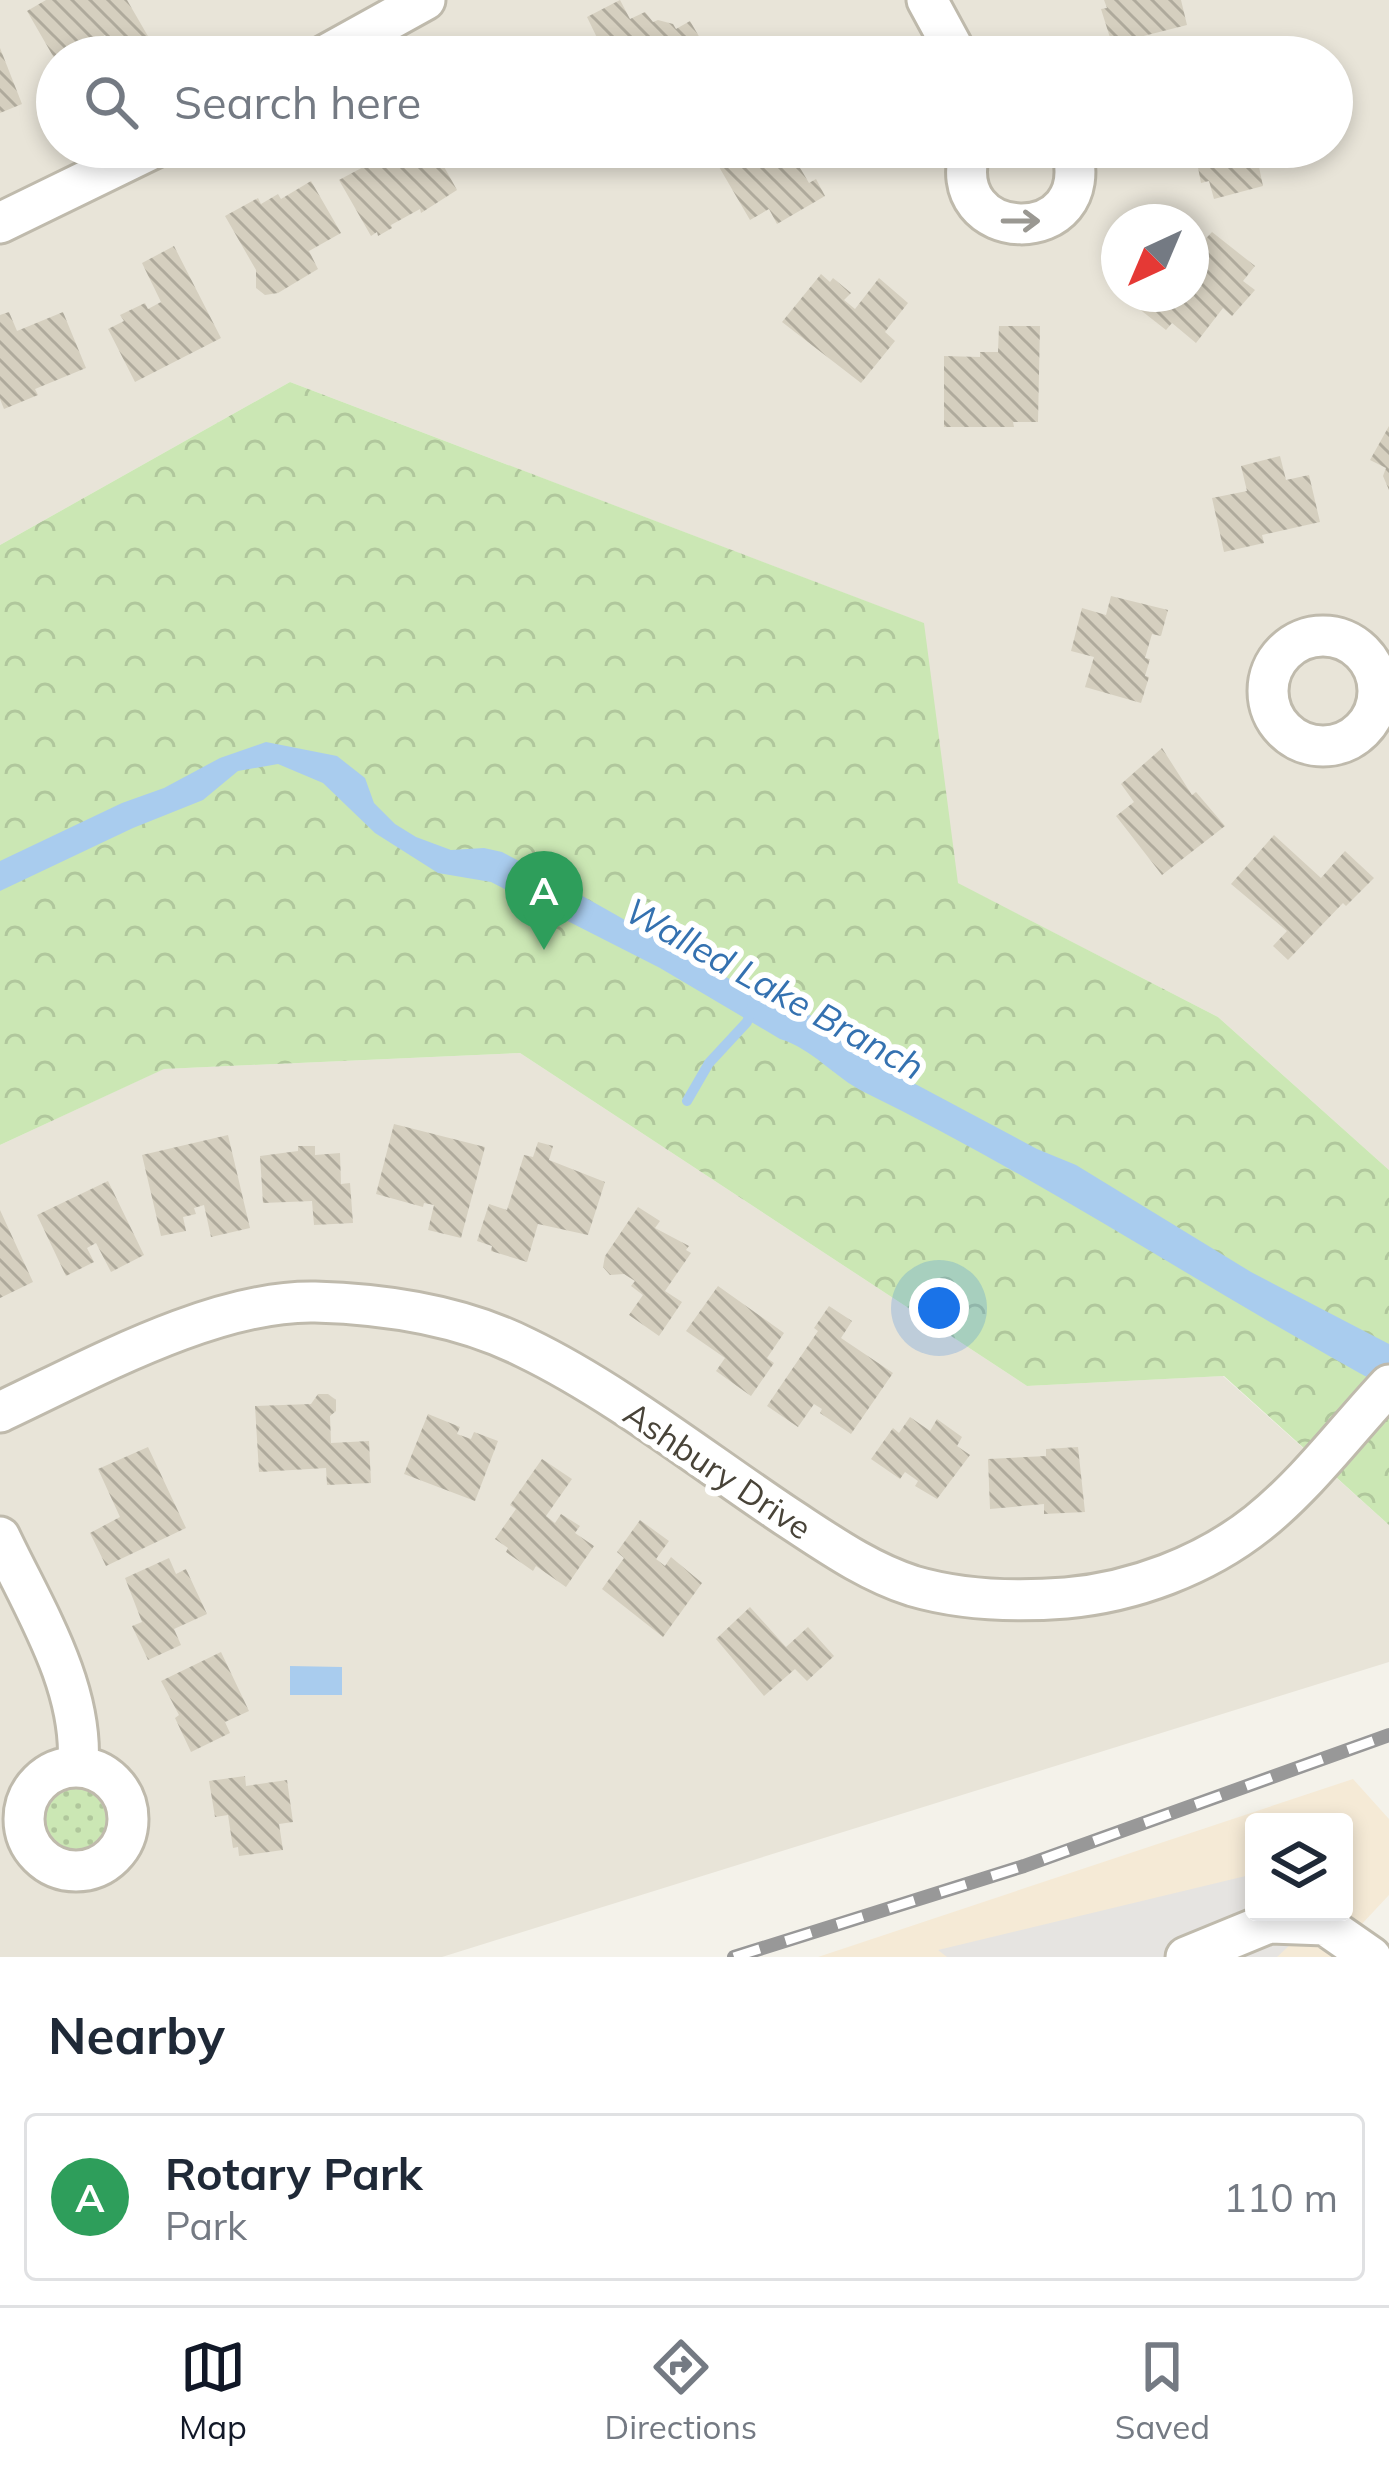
<!DOCTYPE html>
<style>
body{margin:0;font-family:Mulish,sans-serif;background:#f6f6f7;color:#1f2937}
.controls{position:absolute;right:36px;bottom:36px;display:grid;overflow:hidden;border-radius:12px;box-shadow:0 6px 18px #0003}
.controls button{width:108px;height:108px;display:grid;place-items:center;padding:0;border:0;border-bottom:3px solid #e0e1e3;background:#fff;color:#1f2937;font:60px sans-serif}
.compass{position:absolute;left:1101px;top:204px;width:108px;height:108px;border-radius:50%;background:#fff;box-shadow:0 6px 18px #0003;rotate:224deg}
.you{position:absolute;left:939px;top:1308px;width:42px;height:42px;margin:-30px;border:9px solid #fff;border-radius:50%;background:#1a73e8;box-shadow:0 0 0 18px #1a73e833}
.badge{display:grid;place-items:center;width:78px;height:78px;border-radius:50%;background:#111827;color:#fff;font-size:39px;font-weight:700}
.pin{position:absolute;translate:-50% -99px;filter:drop-shadow(0 3px 6px #0008)}
.pin::after{content:'';position:absolute;top:63px;width:42px;height:36px;background:inherit;clip-path:polygon(0 0,100% 0,50% 100%)}
.list{margin:0;padding:0;list-style:none}
h2{display:flex;justify-content:space-between;align-items:center;height:156px;margin:0;padding:0 48px;font-size:51px}
h2 small{font-size:39px;font-weight:400;color:#747a83}
.list li{display:grid;grid-template-columns:78px 1fr auto;gap:36px;align-items:center;box-sizing:border-box;height:168px;margin:0 24px 24px;padding:0 24px;border:3px solid #e0e1e3;border-radius:12px}
.list b{display:block;font-size:45px;white-space:nowrap}
.list p{margin:0;font-size:39px;white-space:nowrap;color:#747a83}
.list em{font-size:39px;font-style:normal;color:#747a83}
.icon{flex:none;width:66px;height:66px;fill:none;stroke:currentColor;stroke-width:2;stroke-linecap:round;stroke-linejoin:round}
.map{position:relative;flex:none;width:1389px;height:1957px;overflow:hidden}
.search{position:absolute;background:#fff;box-shadow:0 6px 18px #0003;left:36px;right:36px;top:36px;height:132px;display:flex;align-items:center;gap:30px;box-sizing:border-box;padding:0 42px;border-radius:66px;color:#747a83;font-size:45px}
.sheet{height:348px;background:#fff}
nav{display:flex;justify-content:space-around;align-items:center;box-sizing:border-box;height:168px;border-top:3px solid #e0e1e3;background:#fff;font-size:33px;color:#747a83}
nav a{display:grid;justify-items:center;gap:6px}
nav .on{color:#111827}
.map>svg:first-child{display:block}
.residential{fill:#e8e4d8;fill-rule:evenodd}
.commercial{fill:#f5ead6;fill-rule:evenodd}
.grass{fill:url(#grass-dots)}
.park{fill:url(#park-crowns)}
.parking{fill:#e6e4e1}
.water{fill:#a9ccee}
.lines{fill:none;stroke-linecap:round;stroke-linejoin:round}
.stream{stroke:#a9ccee;stroke-width:10}
.building{fill:url(#building-back-hatch)}
.minor-casing{stroke:#bfbaac;stroke-width:45}
.minor{stroke:#fff;stroke-width:39}
.rail-casing{stroke:#989898;stroke-width:14}
.rail{stroke:#fff;stroke-width:9;stroke-dasharray:27;stroke-linecap:butt}
.oneway{stroke:#9a9892}
.labels{text-anchor:middle;dominant-baseline:central;stroke-width:12;stroke-linejoin:round;paint-order:stroke}
.street-label{font-size:33px;fill:#484338;stroke:#fff}
.water-label{font-size:36px;font-style:italic;fill:#3471b0;stroke:#fff}
</style>
<div class="map">
<svg width="1389" height="1957" viewBox="0 0 1389 1957">
<defs>
<pattern id="grass-dots" width="8" height="8" patternUnits="userSpaceOnUse" patternTransform="scale(3)"><rect width="8" height="8" fill="#cbe7b4"/><path d="M2 2h.1M6 6h.1" fill="none" stroke="#b0c79c" stroke-width="1.8" stroke-linecap="round"/></pattern>
<pattern id="park-crowns" width="20" height="18" patternUnits="userSpaceOnUse" patternTransform="scale(3)"><rect width="20" height="18" fill="#cbe7b4"/><path d="M2 6a3 3 0 1 1 6 0M12 15a3 3 0 1 1 6 0" fill="none" stroke="#b0c79c"/></pattern>
<pattern id="building-back-hatch" width="6" height="6" patternUnits="userSpaceOnUse" patternTransform="scale(3)"><rect width="6" height="6" fill="#d5cfbf"/><path d="M-1 5l2 2M0 0l6 6M5-1l2 2" fill="none" stroke="#afaa9c"/></pattern>
</defs>
<rect width="100%" height="100%" fill="#f4f2ea"/>
<path class="residential" d="M0 0H1389V1170L1218 1017 957 883 923 623 290 382 0 545ZM57 57H1332V147H57ZM1119 222H1191V294H1119Z
M520 1053 1027 1386 1223 1376 1389 1525V1662L442 1957H0V1145L163 1069Z"/>
<path class="commercial" d="M1353 1779 1389 1819V1895L1331 1957H818ZM1254 1822H1344V1912H1254Z"/>
<path class="grass" d="M42 1820a32 32 0 1 1 64 0a32 32 0 1 1-64 0Z"/>
<path class="park" d="M290 382 924 623 958 883 1218 1017 1389 1170V1525L1224 1376 1027 1386 520 1053 164 1069 0 1145V545Z"/>
<path class="parking" d="M1254 1874V1912H1325L1277 1957H947L938 1950Z"/>
<path class="water" d="M266 742 337 756 365 778 374 803 395 824 416 837 451 850 484 848 502 852 540 872 742 986 812 1016 874 1062 1037 1149 1076 1165 1251 1272 1389 1344V1389C1212 1294 1045 1180 864 1092 834 1077 813 1049 780 1039L660 968 491 882 438 873 375 833 323 783 278 764 238 771 203 800 133 828 0 891V861L122 803 164 788 220 758Z
M290 1666 342 1667V1695H290Z"/>
<g class="lines">
<path class="stream" d="M687 1101 709 1063 747 1022 752 1007"/>
</g>
<path class="building" d="M46 0H127L149 38 117 56 105 35 68 57H57V63L27 11Z
M620 0 630 19 645 12 653 22 658 20 673 24 676 29 690 21 711 57H599L597 53 603 50 587 17Z
M1104 0H1181L1187 25 1112 44 1101 9 1107 8Z
M0 48 22 104 0 113Z
M377 147H433L457 190 421 213 420 209 391 225 392 228 378 236 377 232 371 236 339 180 382 157Z
M730 147H794L797 153 793 156 809 183 816 179 825 196 777 224 769 209 750 220 715 160 732 151Z
M1194 147H1266L1270 164 1259 167 1263 186 1214 199 1209 181 1201 183Z
M311 181 341 233 309 251 318 269 278 293 265 295 256 288V270L225 216 258 198 261 204 278 194 281 199Z
M1212 232 1255 266 1243 281 1255 290 1232 316 1223 308 1196 343 1172 323 1166 330 1124 297 1191 294V254Z
M174 246 221 338 135 382 108 329 124 321 120 315 145 303 148 309 161 302 142 263Z
M821 274 830 282 833 278 851 293 844 300 855 309 879 278 908 303 885 332 895 341 861 383 782 322Z
M9 312 17 331 63 312 86 368 35 389 38 395 4 409 0 399V315Z
M999 326H1040L1038 422H1013L1014 427H944V356L980 357V352H998Z
M1389 426V490L1383 476 1386 468 1370 460Z
M1280 456 1286 480 1309 475 1320 522 1262 535 1264 543 1224 552 1212 498 1247 491 1241 466Z
M1111 596 1168 610 1161 636 1152 634 1145 658 1150 659 1145 676 1149 677 1141 703 1085 687 1094 657 1071 651 1082 608 1106 615Z
M1162 748 1192 795 1196 792 1225 826 1162 875 1116 816 1134 802 1121 784Z
M1274 835 1321 878 1345 851 1374 878 1346 906 1343 903 1288 960 1273 946 1287 931 1231 884Z
M394 1124 485 1147 461 1238 428 1230 434 1205 424 1203 423 1207 376 1194Z
M228 1135 250 1228 211 1237 204 1205 194 1208 196 1214 183 1217 186 1231 161 1236 142 1155Z
M538 1142 553 1146 549 1160 605 1182 588 1235 538 1224 527 1262 491 1251 492 1246 477 1241 489 1204 507 1210 524 1155 533 1157Z
M298 1146H315V1155L340 1153 341 1184 350 1183 353 1223 314 1225 312 1201 263 1203 260 1156 298 1151Z
M108 1181 144 1255 111 1272 96 1243 87 1248 94 1262 66 1276 37 1215Z
M638 1207 660 1221 655 1228 689 1246 686 1250 691 1253 665 1291 682 1302 659 1336 629 1315 643 1295 631 1286 635 1281 624 1274 610 1275 603 1267 605 1256Z
M0 1210 33 1282 0 1298Z
M718 1286 784 1333 767 1358 774 1363 751 1396 716 1371 725 1358 686 1331Z
M829 1306 852 1321 841 1338 893 1373 851 1434 820 1413 822 1409 814 1404 798 1427 767 1406 818 1331 814 1328Z
M318 1394H328L336 1400V1411L330 1416 331 1443 369 1441 371 1483 327 1485 326 1468 259 1472 255 1406 311 1404Z
M428 1414 460 1427 457 1434 471 1439 474 1432 498 1441 475 1501 404 1474Z
M910 1417 930 1431 937 1419 962 1437 957 1446 970 1455 937 1499 915 1486 918 1481 905 1472 900 1479 871 1459 893 1428 899 1433Z
M148 1447 186 1528 106 1566 90 1533 120 1517 98 1469Z
M1078 1447 1085 1512 1044 1514V1504L990 1509 988 1459 1046 1456V1449Z
M542 1459 572 1479 546 1516 555 1523 561 1514 580 1526 575 1533 594 1546 566 1587 536 1566 533 1571 506 1552 508 1548 495 1539 516 1509 510 1505Z
M640 1520 669 1541 656 1559 665 1566 671 1557 702 1583 663 1637 602 1589 624 1558 617 1552Z
M169 1558 176 1574 186 1569 207 1614 174 1629 181 1645 148 1660 132 1626 142 1622 125 1578Z
M750 1607 786 1647 808 1627 834 1656 807 1681 795 1669 764 1696 716 1639Z
M221 1652 249 1711 225 1722 230 1733 191 1752 175 1718 179 1715 161 1681Z
M245 1776 246 1786 287 1780 293 1822 279 1824 283 1850 239 1856 238 1847 233 1848 228 1815 215 1817 209 1781Z"/>
<g class="lines">
<defs>
<path id="minor" d="M927 0 958 57
M322 57 425 0
M971 147C938 247 1102 252 1071 147
M0 223 156 147
M1268 691a55 55 0 1 1 110 0a55 55 0 1 1-110 0Z
M0 1412C90 1370 214 1300 315 1302 385 1304 463 1316 526 1348 613 1390 705 1462 786 1516 826 1542 866 1571 913 1586 961 1600 1015 1602 1066 1598 1133 1592 1204 1566 1258 1523 1307 1484 1346 1431 1389 1385
M0 1537C33 1607 84 1686 78 1766
M24 1819a52 52 0 1 1 104 0a52 52 0 1 1-104 0Z
M1186 1957 1269 1923 1325 1925 1371 1957"/>
</defs>
<use href="#minor" class="minor-casing"/>
<use href="#minor" class="minor"/>
<defs>
<path id="rail" d="M734 1957 1024 1866 1389 1735"/>
</defs>
<use href="#rail" class="rail-casing"/>
<use href="#rail" class="rail"/>
</g>
<defs><path id="oneway-shaft" d="M-6 0H5M1.5-3L5.5 0L1.5 3" fill="none" stroke-width="1.6" stroke-linecap="round" stroke-linejoin="round" transform="scale(3)"/></defs>
<use class="oneway" href="#oneway-shaft" transform="translate(1021 221)"/>
<g class="labels">
<g class="street-label">
<text transform="translate(718 1470) rotate(34)">Ashbury Drive</text>
</g>
<g class="water-label">
<text transform="translate(775 988) rotate(29)">Walled Lake Branch</text>
</g>
</g>
</svg>
<div class="controls">
<button><svg class="icon" aria-label="layers" viewBox="0 0 24 24"><path d="M12 4l9 5-9 5-9-5zM3 14l9 5 9-5"/></svg></button>
</div>
<svg class="compass" viewBox="-18 -18 36 36"><path d="M0-13l5 13h-10z" fill="#e53935"/><path d="M0 13l5-13h-10z" fill="#747a83"/></svg>
<div class="you"></div>
<div class="pin badge" style="left:544px;top:950px;background:#2e9e5b">A</div>
<div class="search"><svg class="icon" aria-label="search" viewBox="0 0 24 24"><circle cx="10" cy="10" r="6"/><path d="M15 15l6 6"/></svg>Search here</div>
</div>
<section class="sheet">
<h2>Nearby<small></small></h2>
<ul class="list">
<li><span class="badge" style="background:#2e9e5b">A</span><div><b>Rotary Park</b><p>Park</p></div><em>110 m</em></li>
</ul>
</section>
<nav>
<a class="on"><svg class="icon" aria-label="map" viewBox="0 0 24 24"><path d="M3 6l6-2 6 2 6-2v14l-6 2-6-2-6 2zM9 4v14M15 6v14"/></svg>Map</a>
<a><svg class="icon" aria-label="directions" viewBox="0 0 24 24"><path d="M12 3l9 9-9 9-9-9zM9 14v-3h6M13 9l2 2-2 2"/></svg>Directions</a>
<a><svg class="icon" aria-label="saved" viewBox="0 0 24 24"><path d="M7 4h10v16l-5-4-5 4z"/></svg>Saved</a>
</nav>
